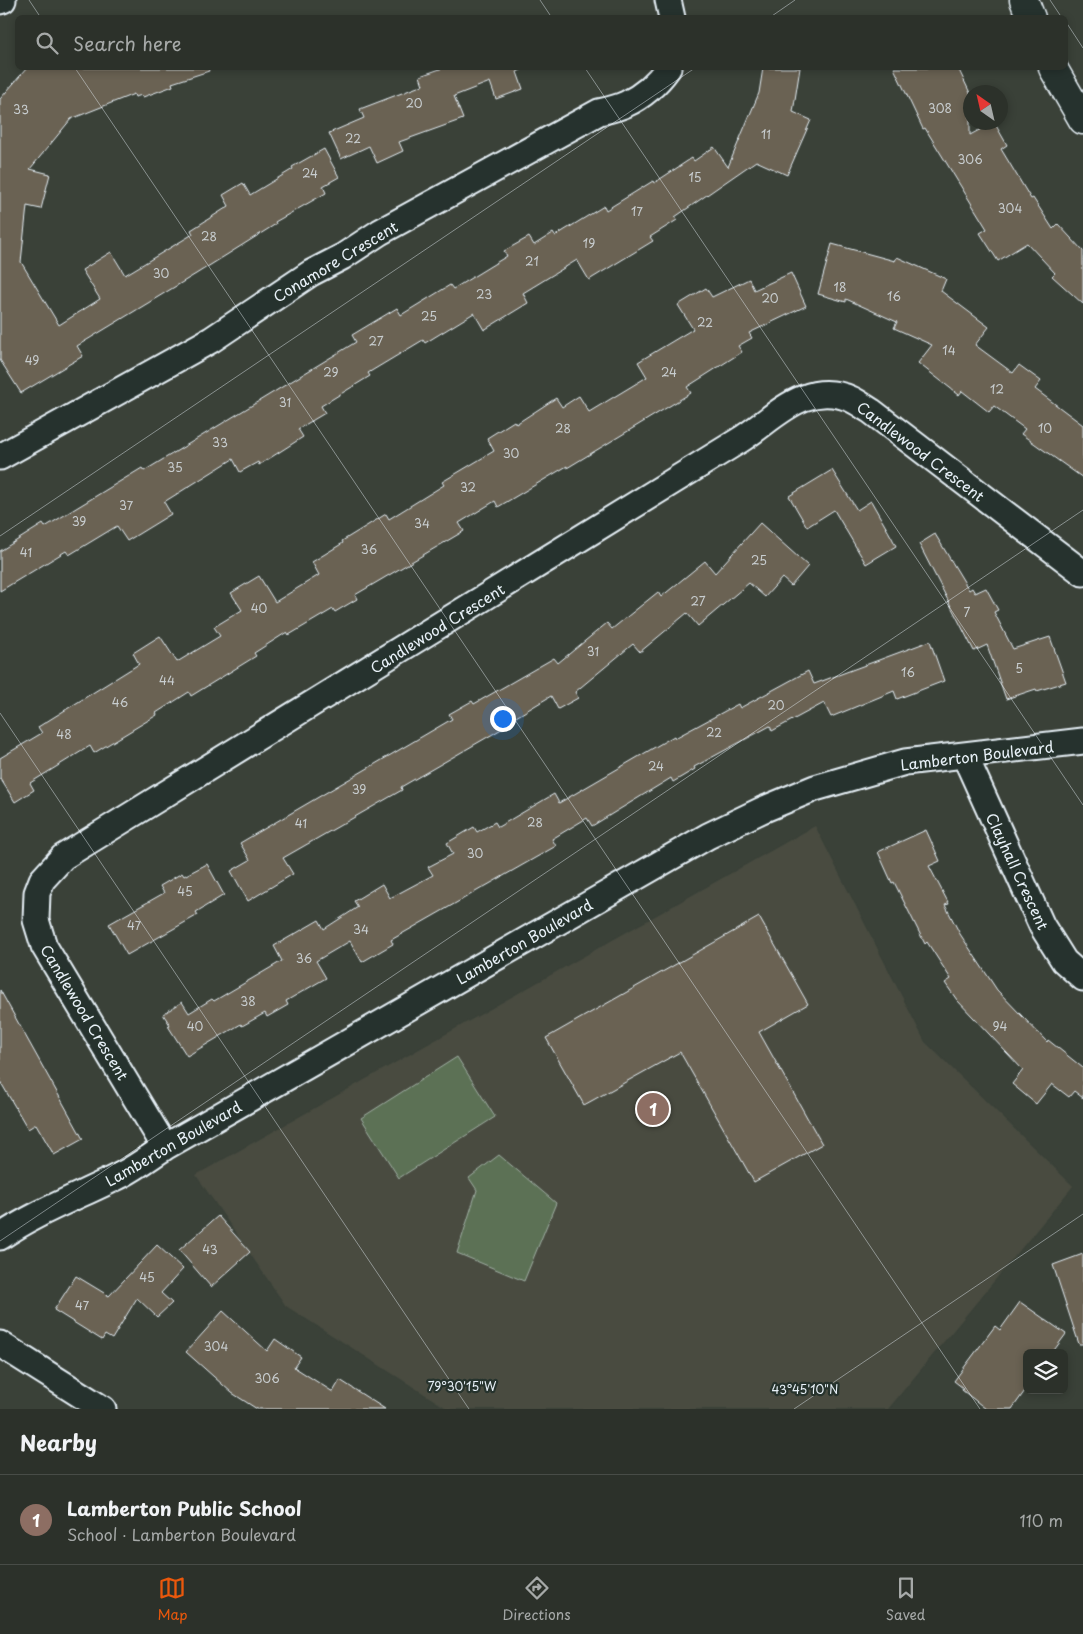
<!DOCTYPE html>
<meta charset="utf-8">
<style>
body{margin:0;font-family:"Playpen Sans",sans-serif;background:#343932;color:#f1f3f6}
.controls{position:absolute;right:15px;bottom:15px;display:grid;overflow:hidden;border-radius:8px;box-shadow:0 2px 8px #0003}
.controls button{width:45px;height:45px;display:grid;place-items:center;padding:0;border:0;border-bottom:1px solid #484c47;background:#2c312a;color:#f1f3f6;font:25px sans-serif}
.compass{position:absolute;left:963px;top:85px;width:45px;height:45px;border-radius:50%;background:#2c312a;box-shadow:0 2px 8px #0003;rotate:326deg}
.you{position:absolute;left:502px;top:718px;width:18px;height:18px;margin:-12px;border:4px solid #fff;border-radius:50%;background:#1a73e8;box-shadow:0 0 0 8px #1a73e833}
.badge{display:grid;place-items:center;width:32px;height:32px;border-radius:50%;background:#ea580c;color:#fff;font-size:16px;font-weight:700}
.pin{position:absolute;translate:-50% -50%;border:2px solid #fff;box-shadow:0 1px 5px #0006}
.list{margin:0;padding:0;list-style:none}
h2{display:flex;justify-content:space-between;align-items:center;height:65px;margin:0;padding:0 20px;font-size:21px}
h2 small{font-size:16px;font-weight:400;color:#a6a9a8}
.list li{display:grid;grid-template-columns:32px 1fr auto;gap:15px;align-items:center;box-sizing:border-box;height:90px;padding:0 20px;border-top:1px solid #484c47}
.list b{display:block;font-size:19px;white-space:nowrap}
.list p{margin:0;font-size:16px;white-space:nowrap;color:#a6a9a8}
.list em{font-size:16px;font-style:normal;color:#a6a9a8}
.icon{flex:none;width:28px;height:28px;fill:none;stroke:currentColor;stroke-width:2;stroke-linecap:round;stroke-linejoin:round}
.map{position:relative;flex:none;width:1083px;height:1409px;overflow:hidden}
.search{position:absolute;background:#2c312a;box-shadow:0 2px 8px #0003;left:15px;right:15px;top:15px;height:55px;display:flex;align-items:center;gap:12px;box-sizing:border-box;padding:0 18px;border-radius:8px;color:#a6a9a8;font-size:19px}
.sheet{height:155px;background:#2c312a}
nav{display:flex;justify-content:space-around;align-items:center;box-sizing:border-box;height:70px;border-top:1px solid #484c47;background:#2c312a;font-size:14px;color:#a6a9a8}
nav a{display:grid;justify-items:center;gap:2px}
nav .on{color:#ea580c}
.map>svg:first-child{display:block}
.built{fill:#484b40}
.green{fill:#5c7155;stroke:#a2b1a6}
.building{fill:#6a6253;stroke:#e8f1f8}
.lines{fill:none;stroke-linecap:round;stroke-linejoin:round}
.minor-casing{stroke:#e8f1f8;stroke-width:29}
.tertiary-casing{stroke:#e8f1f8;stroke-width:31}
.minor{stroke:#26332d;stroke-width:25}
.tertiary{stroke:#26332d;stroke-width:28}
.ticks{fill:none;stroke:#e8f1f8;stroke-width:1;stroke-opacity:0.45}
.labels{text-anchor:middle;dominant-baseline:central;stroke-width:4.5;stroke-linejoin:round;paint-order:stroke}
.number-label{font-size:12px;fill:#c8cdcf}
.street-label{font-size:15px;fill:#e8f1f8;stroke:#26332d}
.ticks-label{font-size:12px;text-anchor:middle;fill:#e8f1f8;stroke:#26332d;stroke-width:4.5;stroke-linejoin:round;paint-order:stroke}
</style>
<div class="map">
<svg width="1083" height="1409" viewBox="0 0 1083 1409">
<rect width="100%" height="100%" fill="#3a4138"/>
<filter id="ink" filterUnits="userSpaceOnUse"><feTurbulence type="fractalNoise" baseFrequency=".02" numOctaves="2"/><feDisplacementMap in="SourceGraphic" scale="10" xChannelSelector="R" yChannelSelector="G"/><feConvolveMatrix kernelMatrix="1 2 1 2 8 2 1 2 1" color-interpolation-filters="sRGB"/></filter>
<g filter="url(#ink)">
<path class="built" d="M815 826 925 1042 1073 1186 888 1409H448L286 1306 196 1175Z"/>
<path class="green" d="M457 1057 495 1117 399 1178 361 1118Z
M499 1155 556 1203 524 1281 457 1253 477 1190 469 1178Z"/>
<path class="building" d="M27 68H208L209 71 172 83 173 86 143 97 142 95 135 97 134 94 71 119 30 169 50 174 41 209 27 206 21 262 59 325 100 299 82 270 111 252 125 275 193 234 191 230 229 206 223 195 243 183 250 195 293 169 292 167 324 149 339 177 323 186 326 193 275 222 276 224 196 274 77 346 83 356 21 393 0 360V99Z
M443 68H523V69L517 72 523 89 496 99 490 82 454 96 463 119 399 142 403 151 377 163 369 146 341 159 329 133 364 118 360 109 423 85 420 76Z
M763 68H800L793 112 811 120 787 175 756 161 675 217 677 220 650 237 653 241 589 280 577 260 523 293 528 303 484 330 474 313 425 343 423 340 368 373 370 376 321 406 325 413 298 429 303 437 259 465 258 462 240 472 233 459 164 502 171 514 127 541 117 526 69 555 66 551 0 591V551L43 524 45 527 142 468 144 471 356 342 352 335 397 308 401 315 450 285 453 289 507 256 504 251 529 237 534 245 553 233 555 236 604 206 606 210 653 181 654 183 692 158 694 161 714 147 728 167 759 93Z
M894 68H958L970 93V135L994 122 1007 145 1001 149 1031 199 1033 198 1053 229 1058 224 1083 251V304L1052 276 1055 273 1027 243 998 261 980 233 987 229 925 128 923 129Z
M832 244 895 261 897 257 946 279 941 291 989 327 975 345 1013 373 1019 365 1041 381 1035 389 1083 425V478L1021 434 1025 429 994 406 989 412 962 391 959 395 918 363 932 345 894 328 897 322 846 299V302L818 294Z
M791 273 806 306 749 333 752 338 738 346 742 352 687 387 691 393 567 468V466L498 507 495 501 459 523 464 531 355 595 357 599 335 612 333 609 289 635 287 632 254 653 256 656 191 696 189 692 156 713 157 715 94 753 90 746 30 783 34 790 15 802 0 778V758L42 733 38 727 139 664 133 653 160 636 177 662 220 636 214 627 242 610 231 593 259 576 275 602 319 575 312 562 343 543 342 541 386 514 389 519 444 485 442 482 494 451 487 438 514 421 516 424 556 398 562 407 579 396 589 412 647 377 638 362 693 329 678 305 706 288 712 297 749 279 754 290Z
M832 470 857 510 871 501 892 538 896 546 866 564 834 510 807 527 789 496Z
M760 523 808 566 791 586 782 578 765 597 749 583 698 626 687 613 640 652 633 644 575 692 578 698 558 709 551 696 511 720 512 723 401 787 402 790 283 858 293 874 248 901 231 871 250 860 240 843 452 719 449 714 472 701 474 704 554 658 558 663 607 623 612 629 658 592 661 597 705 561 715 573Z
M935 534 969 590 972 588 975 593 986 588 998 610 994 612 1013 649 1050 637 1066 682 1037 691 1036 689 1006 699 987 645 974 651 919 544Z
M930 641 944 681 897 699 894 691 831 717 824 703 772 731 770 726 694 767 695 769 673 782 671 778 592 826 587 818 552 839 556 846 391 940 393 944 362 962 350 941 316 961 326 978 286 1001 288 1005 267 1017 265 1013 242 1026 241 1024 187 1056 168 1026 170 1025 163 1014 182 1002 189 1013 212 999 214 1001 282 961 274 946 319 920 324 929 358 907 354 901 382 884 390 898 433 875 428 867 453 854 447 843 474 827 477 832 495 822 498 827 554 794 559 803 674 736 675 738 738 704 740 708 808 671 814 684Z
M926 830 940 861 929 866 949 904 945 905 960 934 997 990 1047 1042 1048 1040 1083 1068V1098L1074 1091 1069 1097 1052 1084 1036 1104 1012 1084 1023 1070 957 1000 945 983 951 979 927 942 925 944 894 882 892 883 878 852Z
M207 864 224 895 196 912 198 915 127 955 109 924 164 893 160 886 182 873 184 876Z
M759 917 808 1004 759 1032 822 1144 754 1182 680 1052 584 1105 546 1038Z
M0 990 83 1139 54 1155 36 1124 28 1129 0 1081Z
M218 1216 250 1252 211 1287 179 1250Z
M157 1245 183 1269 161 1293 172 1303 157 1317 137 1298 112 1339 105 1335 102 1340 54 1310 76 1276 109 1296Z
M1083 1254V1344H1079L1053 1265Z
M1020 1302 1066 1334 1052 1353H1027V1388L1012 1409H986L962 1390 963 1388 954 1381 995 1326 1000 1330Z
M223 1311 267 1351 275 1339 301 1357 294 1367 333 1392 340 1380 385 1409H257L232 1393 186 1352Z"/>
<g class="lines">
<defs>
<path id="minor" d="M668 0 672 18
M0 1 3 0
M0 457 211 340 311 273 342 257 380 232 599 112C608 110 618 108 626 104 643 96 658 82 668 68
M965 756 1042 926 1064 961 1083 978
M165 1147 44 946 36 920 37 893 42 880 63 857 89 841 740 440C774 419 805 379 851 399 858 402 864 407 871 411L1083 573
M0 1237C38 1211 82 1195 123 1174 138 1166 151 1156 165 1147L708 836 762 810 815 788 905 762 1083 741
M0 1344 103 1409"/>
<path id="tertiary" d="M1024 0 1031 18
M1053 68 1083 120"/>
</defs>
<use href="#minor" class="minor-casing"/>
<use href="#tertiary" class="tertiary-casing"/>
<use href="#minor" class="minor"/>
<use href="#tertiary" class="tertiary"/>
</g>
</g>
<path class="ticks" d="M29 0 41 18M540 0 552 18M1050 0 1062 18M769 18 795 0M1066 22 1083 48M75 68 980 1409M585 68 1083 805M0 536 695 68M0 713 469 1409M0 1241 1083 510M794 1409 1083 1214"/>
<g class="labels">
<g class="number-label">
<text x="414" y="103">20</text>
<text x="940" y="108">308</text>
<text x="21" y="109">33</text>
<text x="766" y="134">11</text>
<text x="353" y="138">22</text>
<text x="970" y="159">306</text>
<text x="310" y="173">24</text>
<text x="695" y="177">15</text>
<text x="1010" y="208">304</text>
<text x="637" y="211">17</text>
<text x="209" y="236">28</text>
<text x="589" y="243">19</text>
<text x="532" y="261">21</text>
<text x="161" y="273">30</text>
<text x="840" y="287">18</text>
<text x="484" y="294">23</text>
<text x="894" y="296">16</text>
<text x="770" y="298">20</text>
<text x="429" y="316">25</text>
<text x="705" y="322">22</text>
<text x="376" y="341">27</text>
<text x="949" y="350">14</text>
<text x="32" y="360">49</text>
<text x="331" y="372">29</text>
<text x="669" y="372">24</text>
<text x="997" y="389">12</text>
<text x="285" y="402">31</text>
<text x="563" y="428">28</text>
<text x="1045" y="428">10</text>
<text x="220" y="442">33</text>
<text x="511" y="453">30</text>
<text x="175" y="467">35</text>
<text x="468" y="487">32</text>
<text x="126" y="505">37</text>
<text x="79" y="521">39</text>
<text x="422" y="523">34</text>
<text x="369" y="549">36</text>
<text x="26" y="552">41</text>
<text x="759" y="560">25</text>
<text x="698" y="601">27</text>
<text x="259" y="608">40</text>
<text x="967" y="612">7</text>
<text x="593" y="651">31</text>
<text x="1019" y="668">5</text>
<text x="908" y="672">16</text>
<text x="167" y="680">44</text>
<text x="120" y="702">46</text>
<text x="776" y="705">20</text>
<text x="714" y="732">22</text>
<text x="64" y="734">48</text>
<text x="656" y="766">24</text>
<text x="359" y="789">39</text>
<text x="535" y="822">28</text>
<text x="301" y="823">41</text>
<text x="475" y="853">30</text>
<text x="185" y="891">45</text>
<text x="134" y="925">47</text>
<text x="361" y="929">34</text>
<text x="304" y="958">36</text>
<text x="248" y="1001">38</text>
<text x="195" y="1026">40</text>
<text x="1000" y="1026">94</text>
<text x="210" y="1249">43</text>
<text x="147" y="1277">45</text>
<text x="82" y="1305">47</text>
<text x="216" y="1346">304</text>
<text x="267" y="1378">306</text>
</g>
<g class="street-label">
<text transform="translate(335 261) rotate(-31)">Conamore Crescent</text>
<text transform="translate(921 451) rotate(37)">Candlewood Crescent</text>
<text transform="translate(437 628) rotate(-32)">Candlewood Crescent</text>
<text transform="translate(977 755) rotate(-7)">Lamberton Boulevard</text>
<text transform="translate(1018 871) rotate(65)">Clayhall Crescent</text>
<text transform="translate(524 941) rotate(-30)">Lamberton Boulevard</text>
<text transform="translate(85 1012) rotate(59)">Candlewood Crescent</text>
<text transform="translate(173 1143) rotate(-30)">Lamberton Boulevard</text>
</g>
</g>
<g class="ticks-label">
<text x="462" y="1391">79°30'15"W</text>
<text x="805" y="1394">43°45'10"N</text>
</g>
</svg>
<div class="controls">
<button><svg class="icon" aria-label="layers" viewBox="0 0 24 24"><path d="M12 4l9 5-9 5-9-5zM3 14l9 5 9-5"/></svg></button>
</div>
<svg class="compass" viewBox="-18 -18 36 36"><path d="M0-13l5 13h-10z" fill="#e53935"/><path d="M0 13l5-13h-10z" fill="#a6a9a8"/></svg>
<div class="you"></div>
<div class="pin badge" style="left:653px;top:1109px;background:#8d6e63">1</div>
<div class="search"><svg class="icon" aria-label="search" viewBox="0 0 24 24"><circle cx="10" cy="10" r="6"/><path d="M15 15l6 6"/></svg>Search here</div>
</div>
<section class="sheet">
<h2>Nearby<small></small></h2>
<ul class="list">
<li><span class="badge" style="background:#8d6e63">1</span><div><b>Lamberton Public School</b><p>School · Lamberton Boulevard</p></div><em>110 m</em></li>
</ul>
</section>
<nav>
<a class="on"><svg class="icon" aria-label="map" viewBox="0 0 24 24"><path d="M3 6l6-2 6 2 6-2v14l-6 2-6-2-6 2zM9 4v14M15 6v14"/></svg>Map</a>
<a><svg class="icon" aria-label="directions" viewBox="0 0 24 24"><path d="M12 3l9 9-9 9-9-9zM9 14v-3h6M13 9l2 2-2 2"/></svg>Directions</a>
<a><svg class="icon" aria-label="saved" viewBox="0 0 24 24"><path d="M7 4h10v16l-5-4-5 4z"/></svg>Saved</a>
</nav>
